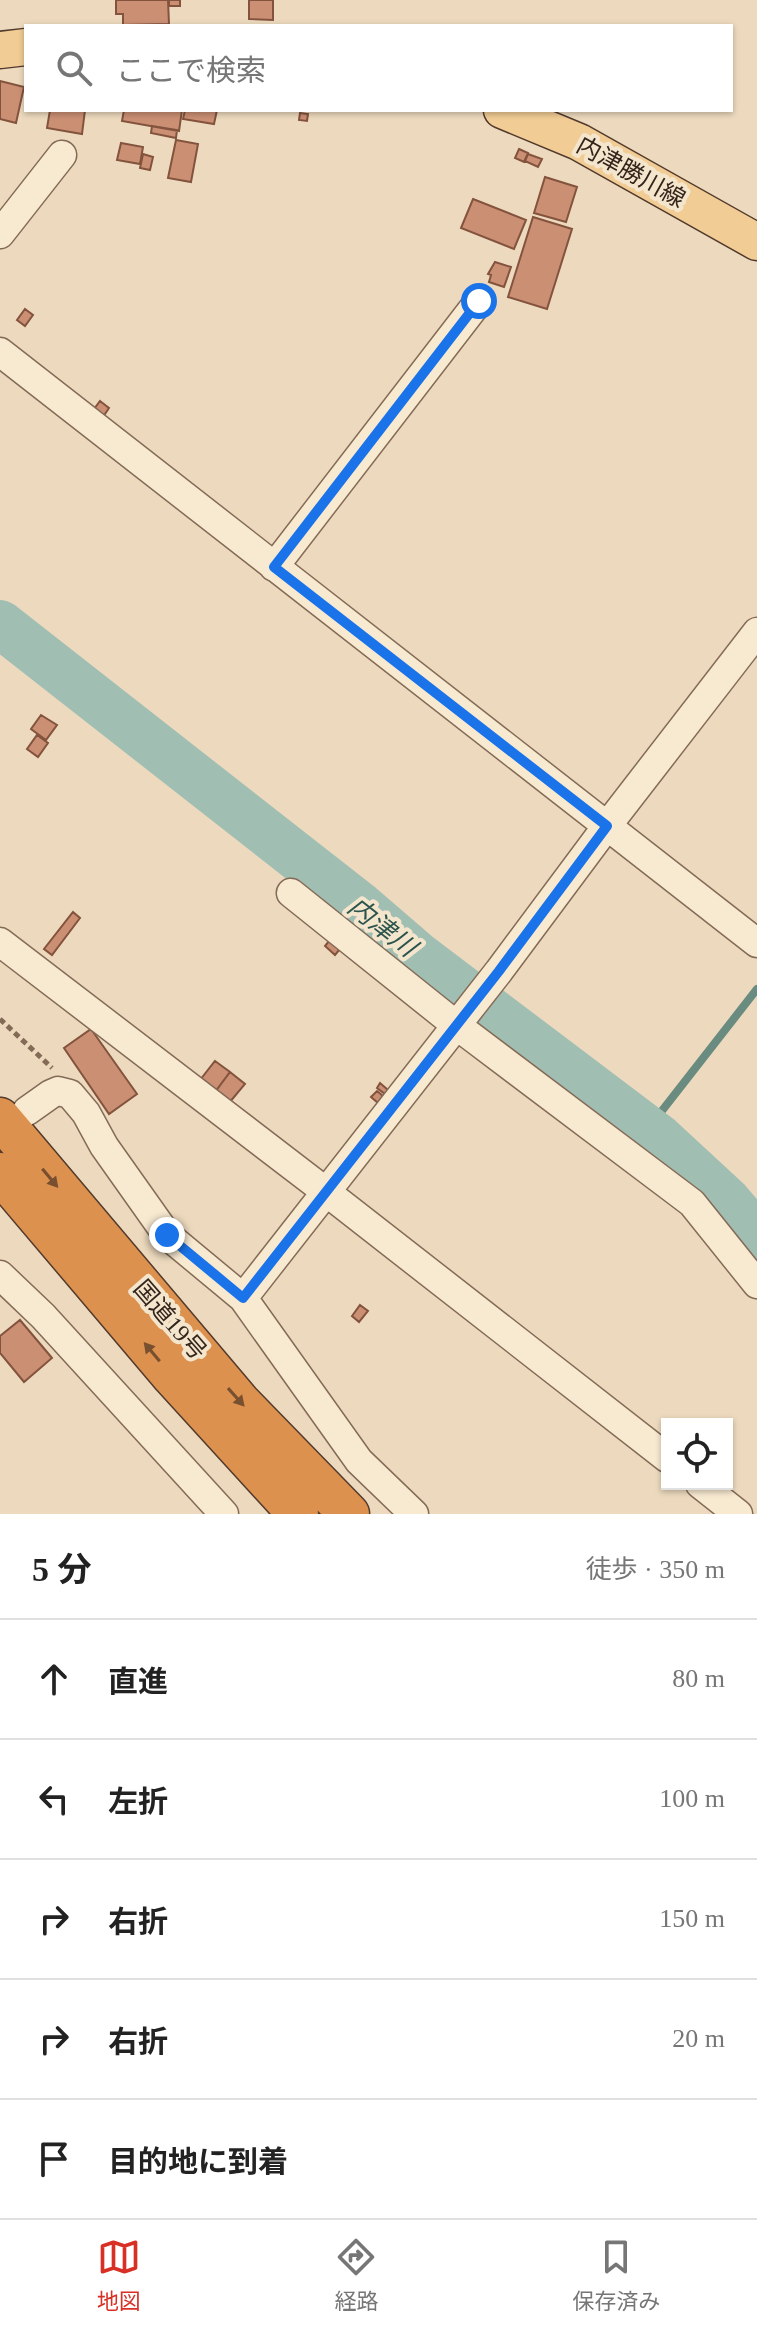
<!DOCTYPE html>
<html lang="ja">
<meta charset="utf-8">
<style>
body{margin:0;font-family:"Times New Roman","Noto Sans JP",serif;background:#f6f6f6;color:#222}
.controls{position:absolute;right:24px;bottom:24px;display:grid;overflow:hidden;border-radius:0px;box-shadow:0 2px 6px #0004}
.controls button{width:72px;height:72px;display:grid;place-items:center;padding:0;border:0;border-bottom:2px solid #e0e0e0;background:#fff;color:#222;font:40px sans-serif}
.stop{position:absolute;width:24px;height:24px;margin:-18px;border:6px solid #1a73e8;border-radius:50%;background:#fff}
.stop.end{background:#1a73e8;border-color:#fff;box-shadow:0 2px 8px #0008}
.list{margin:0;padding:0;list-style:none}
h2{display:flex;justify-content:space-between;align-items:center;height:104px;margin:0;padding:0 32px;font-size:34px}
h2 small{font-size:26px;font-weight:400;color:#767676}
.list li{display:grid;grid-template-columns:52px 1fr auto;gap:24px;align-items:center;box-sizing:border-box;height:120px;padding:0 32px;border-top:2px solid #e0e0e0}
.list b{display:block;font-size:30px;white-space:nowrap}
.list em{font-size:26px;font-style:normal;color:#767676}
.icon{flex:none;width:44px;height:44px;fill:none;stroke:currentColor;stroke-width:2;stroke-linecap:round;stroke-linejoin:round}
.map{position:relative;flex:none;width:757px;height:1514px;overflow:hidden}
.search{position:absolute;background:#fff;box-shadow:0 2px 6px #0004;left:24px;right:24px;top:24px;height:88px;display:flex;align-items:center;gap:20px;box-sizing:border-box;padding:0 28px;border-radius:0px;color:#767676;font-size:30px}
.sheet{height:704px;background:#fff}
nav{display:flex;justify-content:space-around;align-items:center;box-sizing:border-box;height:112px;border-top:2px solid #e0e0e0;background:#fff;font-size:22px;color:#767676}
nav a{display:grid;justify-items:center;gap:4px}
nav .on{color:#d93025}
.map>svg:first-child{display:block}
.lines{fill:none;stroke-linecap:round;stroke-linejoin:round}
.stream{stroke:#698b80;stroke-width:8}
.river{stroke:#a1beb3;stroke-width:48}
.building{fill:#cb9074;stroke:#83533d;stroke-width:2}
.minor-casing{stroke:#846b57;stroke-width:31}
.major-casing{stroke:#523a2c;stroke-width:39}
.highway-casing{stroke:#523a2c;stroke-width:43}
.path{stroke:#846b57;stroke-width:5;stroke-dasharray:6 4;stroke-linecap:butt}
.minor{stroke:#f8e9d1;stroke-width:28}
.major{stroke:#f1cc95;stroke-width:36}
.highway{stroke:#dd914e;stroke-width:40}
.oneway{fill:#785030}
.route{stroke:#1a73e8;stroke-width:10}
.labels{text-anchor:middle;dominant-baseline:central;stroke-width:8;stroke-linejoin:round;paint-order:stroke}
.street-label{font-size:24px;fill:#34251c;stroke:#f4e5cd}
.water-label{font-size:26px;font-style:italic;fill:#2b544d;stroke:#f4e5cd}
</style>
<div class="map">
<svg width="757" height="1514" viewBox="0 0 757 1514">
<rect width="100%" height="100%" fill="#eddabe"/>
<g class="lines">
<path class="stream" d="M660 1139 661 1112 757 989"/>
<path class="river" d="M0 624 360 906 418 956 660 1139 726 1200 757 1236"/>
</g>
<path class="building" d="M116 0H168L169 24 123 25V14H116Z
M169 0H180V6H169Z
M249 0H273V20L249 19Z
M0 81 24 87 16 123 0 119Z
M50 110H85L82 134 47 128Z
M124 110H182L179 131 122 121Z
M185 110H217L214 124 183 119Z
M300 113 308 114 307 121 299 120Z
M152 126 177 130 176 138 151 133Z
M176 140 198 144 191 182 168 178Z
M121 143 143 147 140 164 117 160Z
M519 149 528 153 524 162 515 158Z
M143 154 153 157 150 170 140 168Z
M528 154 542 159 538 167 525 161Z
M545 177 577 187 566 222 534 213Z
M473 199 526 220 514 249 461 228Z
M533 217 572 229 547 309 508 297Z
M495 262 511 267 504 287 489 282 491 275 488 274Z
M25 309 33 315 25 326 17 320Z
M100 401 109 408 103 417 94 409Z
M41 715 57 725 46 740 31 729Z
M37 735 48 743 38 757 27 749Z
M73 912 80 918 52 955 44 949Z
M334 935 344 944 335 955 325 946Z
M91 1029 137 1094 109 1114 64 1048Z
M215 1061 230 1072 215 1092 200 1080Z
M230 1072 245 1084 229 1103 215 1092Z
M380 1083 388 1090 385 1094 377 1088Z
M377 1091 383 1096 378 1103 371 1097Z
M360 1305 368 1311 359 1322 352 1316Z
M20 1320 52 1358 24 1382 0 1353V1336Z"/>
<g class="lines">
<defs>
<path id="minor" d="M0 234 62 155
M0 352 757 943
M274 567 479 301
M291 893 456 1025 692 1203 757 1284
M0 942 325 1191 667 1458
M27 1111 51 1094 58 1091 70 1094 86 1113 104 1146 167 1235 243 1298 359 1461 414 1514
M0 1275 43 1316 224 1514
M243 1298 499 971 607 826 757 632
M700 1484 738 1514"/>
<path id="major" d="M0 50 26 47
M502 110 579 142 757 242"/>
<path id="highway" d="M0 1118 240 1402 349 1514
M0 1173 172 1376 298 1514"/>
</defs>
<use href="#minor" class="minor-casing"/>
<use href="#major" class="major-casing"/>
<use href="#highway" class="highway-casing"/>
<path class="path" d="M0 1019 52 1068"/>
<use href="#minor" class="minor"/>
<use href="#major" class="major"/>
<use href="#highway" class="highway"/>
</g>
<defs><path id="oneway-solid" d="M-6-.8H1V-3.2L6.5 0L1 3.2V.8H-6Z" transform="scale(2)"/></defs>
<g class="oneway">
<use href="#oneway-solid" transform="translate(50 1178) rotate(50)"/>
<use href="#oneway-solid" transform="translate(152 1352) rotate(-130)"/>
<use href="#oneway-solid" transform="translate(236 1397) rotate(48)"/>
</g>
<g class="lines">
<path class="route" d="M167 1235 243 1298 499 971 607 826 274 567 479 301"/>
</g>
<g class="labels">
<g class="street-label">
<text transform="translate(631 172) rotate(29)">内津勝川線</text>
<text transform="translate(170 1320) rotate(49)">国道19号</text>
</g>
<g class="water-label">
<text transform="translate(382 927) rotate(38)">内津川</text>
</g>
</g>
</svg>
<div class="controls">
<button><svg class="icon" aria-label="locate" viewBox="0 0 24 24"><circle cx="12" cy="12" r="6"/><path d="M12 2v4M12 18v4M2 12h4M18 12h4"/></svg></button>
</div>
<div class="stop" style="left:479px;top:301px"></div>
<div class="stop end" style="left:167px;top:1235px"></div>
<div class="search"><svg class="icon" aria-label="search" viewBox="0 0 24 24"><circle cx="10" cy="10" r="6"/><path d="M15 15l6 6"/></svg>ここで検索</div>
</div>
<section class="sheet">
<h2>5 分<small>徒歩 · 350 m</small></h2>
<ul class="list">
<li><svg class="icon" aria-label="ahead" viewBox="0 0 24 24"><path d="M12 20V5M6 11l6-6 6 6"/></svg><div><b>直進</b></div><em>80 m</em></li>
<li><svg class="icon" aria-label="left" viewBox="0 0 24 24"><path d="M17 20v-9H6M10 6l-5 5 5 5"/></svg><div><b>左折</b></div><em>100 m</em></li>
<li><svg class="icon" aria-label="right" viewBox="0 0 24 24"><path d="M7 20v-9h11M14 6l5 5-5 5"/></svg><div><b>右折</b></div><em>150 m</em></li>
<li><svg class="icon" aria-label="right" viewBox="0 0 24 24"><path d="M7 20v-9h11M14 6l5 5-5 5"/></svg><div><b>右折</b></div><em>20 m</em></li>
<li><svg class="icon" aria-label="arrive" viewBox="0 0 24 24"><path d="M6 21V4h12l-3 4 3 4H6"/></svg><div><b>目的地に到着</b></div></li>
</ul>
</section>
<nav>
<a class="on"><svg class="icon" aria-label="map" viewBox="0 0 24 24"><path d="M3 6l6-2 6 2 6-2v14l-6 2-6-2-6 2zM9 4v14M15 6v14"/></svg>地図</a>
<a><svg class="icon" aria-label="directions" viewBox="0 0 24 24"><path d="M12 3l9 9-9 9-9-9zM9 14v-3h6M13 9l2 2-2 2"/></svg>経路</a>
<a><svg class="icon" aria-label="saved" viewBox="0 0 24 24"><path d="M7 4h10v16l-5-4-5 4z"/></svg>保存済み</a>
</nav>
